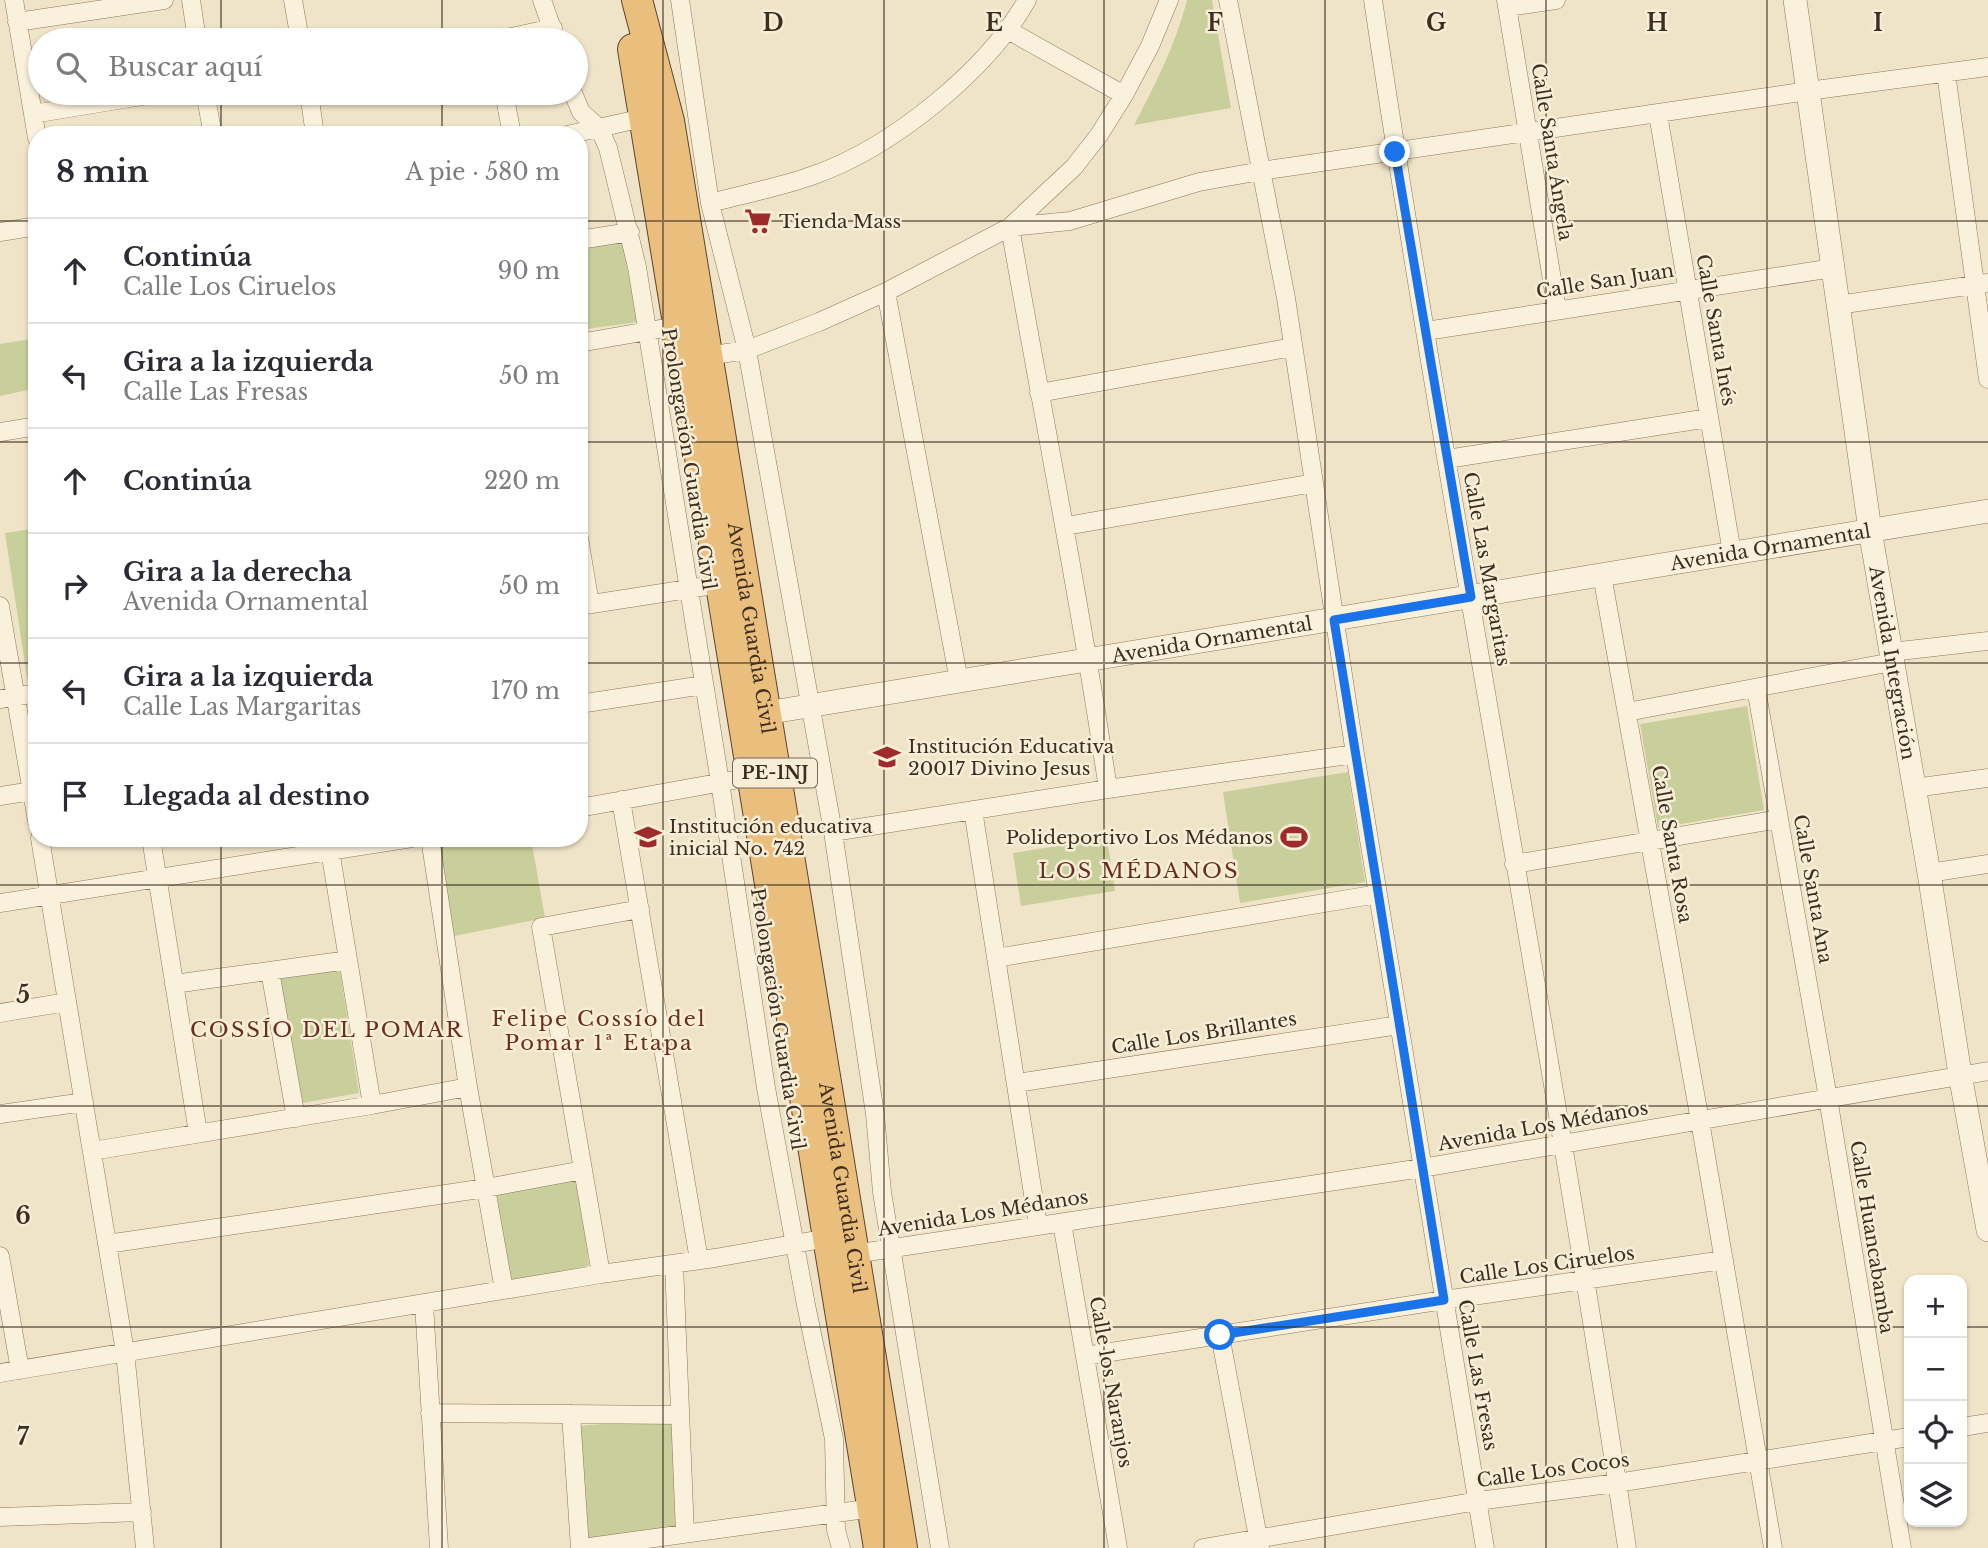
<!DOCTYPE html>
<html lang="es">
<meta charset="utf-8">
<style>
body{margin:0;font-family:"Libre Baskerville",serif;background:#f7f7f7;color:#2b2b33}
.controls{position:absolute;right:21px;bottom:21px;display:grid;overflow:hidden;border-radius:14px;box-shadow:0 2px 5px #0004}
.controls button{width:63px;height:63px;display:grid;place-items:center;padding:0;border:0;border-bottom:2px solid #e1e1e2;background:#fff;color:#2b2b33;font:35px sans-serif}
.stop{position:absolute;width:21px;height:21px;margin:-16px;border:5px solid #1a73e8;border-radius:50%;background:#fff}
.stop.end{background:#1a73e8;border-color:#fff;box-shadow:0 2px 7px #0008}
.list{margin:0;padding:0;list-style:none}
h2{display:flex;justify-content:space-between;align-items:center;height:91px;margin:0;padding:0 28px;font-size:30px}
h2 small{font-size:23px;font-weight:400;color:#7c7c81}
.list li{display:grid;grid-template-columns:46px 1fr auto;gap:21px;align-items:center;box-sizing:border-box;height:105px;padding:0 28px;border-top:2px solid #e1e1e2}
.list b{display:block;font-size:26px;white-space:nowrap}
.list p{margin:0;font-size:23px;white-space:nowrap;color:#7c7c81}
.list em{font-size:23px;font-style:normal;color:#7c7c81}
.icon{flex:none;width:38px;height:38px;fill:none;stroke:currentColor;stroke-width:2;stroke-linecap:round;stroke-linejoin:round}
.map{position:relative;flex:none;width:1988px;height:1548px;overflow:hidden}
.search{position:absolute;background:#fff;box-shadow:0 2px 5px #0004;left:28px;top:28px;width:560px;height:77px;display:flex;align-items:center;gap:18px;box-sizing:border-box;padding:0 24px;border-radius:38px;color:#7c7c81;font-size:26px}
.panel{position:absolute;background:#fff;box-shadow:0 2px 5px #0004;left:28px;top:126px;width:560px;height:721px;border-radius:28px}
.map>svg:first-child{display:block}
.green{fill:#c9cf9b}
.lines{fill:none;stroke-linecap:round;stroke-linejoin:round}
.minor-casing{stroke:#8d765c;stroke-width:19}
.tertiary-casing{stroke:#8d765c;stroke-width:24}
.trunk-casing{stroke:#5b4430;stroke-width:32}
.minor{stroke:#faf1dc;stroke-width:18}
.tertiary{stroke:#faf1dc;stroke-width:23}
.trunk{stroke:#eabe7c;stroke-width:30}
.route{stroke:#1a73e8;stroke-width:9}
.grid{fill:none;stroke:#3d2e20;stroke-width:2;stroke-opacity:0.55}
.labels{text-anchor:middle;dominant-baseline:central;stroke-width:5;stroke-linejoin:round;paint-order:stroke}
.shield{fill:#f7eed8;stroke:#756857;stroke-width:2}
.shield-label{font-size:18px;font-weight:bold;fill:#3d2e20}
.street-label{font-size:19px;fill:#3d2e20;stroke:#f7eed8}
.poi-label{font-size:19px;fill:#3d2e20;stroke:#f7eed8;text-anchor:start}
.neighbourhood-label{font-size:21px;letter-spacing:2px;fill:#6b2e1e;stroke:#f7eed8}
.grid-label{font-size:23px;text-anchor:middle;font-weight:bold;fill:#3d2e20;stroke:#f7eed8;stroke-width:5;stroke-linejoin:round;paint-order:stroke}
</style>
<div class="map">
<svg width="1988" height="1548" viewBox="0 0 1988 1548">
<rect width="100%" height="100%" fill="#f0e4c8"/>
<path class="green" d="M1187 0H1212L1231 108 1134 125C1155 85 1176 44 1187 0Z
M622 242 638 322 579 330V248Z
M37 338V388L0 396V344Z
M37 528V682L28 684 5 533Z
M1747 706 1764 810 1658 828 1640 724Z
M1348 772 1365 882 1240 903 1223 792Z
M471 838H531L545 918 454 936 439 845Z
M1107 838 1115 891 1021 906 1013 853Z
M339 965 359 1093 297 1104 276 974Z
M578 1177 589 1266 511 1281 495 1190Z
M672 1419 677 1530 585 1539 577 1426Z"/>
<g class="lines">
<defs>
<path id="minor" d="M14 0 37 138
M191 0 197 40
M293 0 300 40
M542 0 556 40
M680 0 710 203 747 350 833 832 875 1114 882 1192 940 1548
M1228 0 1286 298 1355 754 1485 1548
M1373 0C1450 517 1550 1031 1627 1548
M1506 0 1557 310
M1507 7 1556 0
M17 22 164 0
M1006 29 1124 95
M498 40 553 28
M1946 73 1988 379
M205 93 213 135
M309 93 315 135
M504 93 512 135
M573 93 581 112 599 128 608 148 637 267 720 782 766 1088 806 1305 834 1439 836 1530 841 1548
M33 114 160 93
M1658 114 1732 553
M567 135 643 118
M710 203C744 194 781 187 814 175 891 148 987 71 1027 0
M0 232 37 226
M579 240 630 232
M886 292 959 681
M1838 305 1988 283
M1426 331 1833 268
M579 343 677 326
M707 356 747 350 819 322 886 292 1010 227 1074 167 1099 135 1124 95 1150 46 1169 0
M1039 393 1293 347
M0 432 37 426
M1447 459 1709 418
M1066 526 1314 483
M579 538 590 604
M1602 575 1700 1121 1773 1548
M0 606 37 821
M579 606 720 584
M1891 652 1988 641
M1756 688 1828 1098 1902 1548
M0 699 37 693
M579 704 704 685
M1627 712 1892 662
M1914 788 1988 778
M1108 789C1080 601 1043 415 1010 227L1070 221 1199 182 1261 171 1808 91 1988 67
M0 796 32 791
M621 800 699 1260
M579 808 762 775
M973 810 1038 1226
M833 832 1108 789 1355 754
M40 838 125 1352 145 1548
M151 838 198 1133
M328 838 372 1105
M430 838 468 1087 504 1290
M1514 864 1779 819
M1929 873 1988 864
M0 903 412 838
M996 958 1378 894
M270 971 296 1118
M174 984 348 960
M0 1013 67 1002
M1016 1083 1399 1025
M0 1114 84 1102
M92 1151 372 1105 468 1087
M1062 1223 1118 1548
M107 1244 486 1188 583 1170
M854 1254 1422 1168 1988 1071
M0 1256 20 1370
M674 1264 685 1533
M601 1274 541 927 640 909
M424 1304 439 1548
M1220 1335 1260 1548
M1085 1356 1444 1300 1724 1260
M0 1373 601 1274 715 1258 828 1238
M430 1413 680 1415
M571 1414 580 1548
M1962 1427 1988 1423
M0 1517 142 1512
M582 1548 873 1508
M1203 1548 1478 1501 1617 1483 1909 1437"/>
<g id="tertiary">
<path id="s1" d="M1795 0 1870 530 1929 873 1960 1074 1988 1230"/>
<path id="s2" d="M766 713 1988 511"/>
</g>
<g id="trunk">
<path id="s3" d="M637 0 669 121 902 1548"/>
<path d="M633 49 879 1548"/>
</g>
</defs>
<use href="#minor" class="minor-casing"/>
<use href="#tertiary" class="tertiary-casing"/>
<use href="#trunk" class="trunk-casing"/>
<use href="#minor" class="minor"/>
<use href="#tertiary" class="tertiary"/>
<use href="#trunk" class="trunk"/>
</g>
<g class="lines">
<path class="route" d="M1220 1335 1444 1300 1334 620 1471 597 1395 152"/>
</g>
<path class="grid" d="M221 0V40M442 0V40M663 0V1548M884 0V1548M1104 0V1548M1325 0V1548M1546 0V1548M1767 0V1548M221 93V135M442 93V135M0 221H37M579 221H1988M0 442H37M579 442H1988M0 663H37M579 663H1988M221 838V1548M442 838V1548M0 885H1988M0 1106H1988M0 1327H1909M1962 1327H1988"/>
<defs>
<symbol id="supermarket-bare" viewBox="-9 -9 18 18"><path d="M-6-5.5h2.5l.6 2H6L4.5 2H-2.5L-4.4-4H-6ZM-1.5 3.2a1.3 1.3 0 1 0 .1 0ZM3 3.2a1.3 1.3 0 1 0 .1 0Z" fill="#9e2a2b" stroke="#f7eed8" stroke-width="2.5" paint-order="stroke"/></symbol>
<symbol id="school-bare" viewBox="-9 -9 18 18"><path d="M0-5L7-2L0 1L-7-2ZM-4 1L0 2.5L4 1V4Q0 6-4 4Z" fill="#9e2a2b" stroke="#f7eed8" stroke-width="2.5" paint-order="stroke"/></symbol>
<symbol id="stadium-bare" viewBox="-9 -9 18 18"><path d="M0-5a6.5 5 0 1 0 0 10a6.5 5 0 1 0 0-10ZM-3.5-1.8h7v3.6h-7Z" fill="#9e2a2b" stroke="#f7eed8" stroke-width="2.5" paint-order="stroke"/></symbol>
</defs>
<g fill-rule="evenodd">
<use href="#supermarket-bare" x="739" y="202" width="38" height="38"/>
<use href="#school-bare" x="868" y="738" width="38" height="38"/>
<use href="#school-bare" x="629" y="818" width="38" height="38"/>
<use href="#stadium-bare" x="1275" y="818" width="38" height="38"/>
</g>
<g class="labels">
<rect class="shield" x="733" y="758.5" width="84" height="29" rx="5"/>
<g class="shield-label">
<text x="775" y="773">PE-1NJ</text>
</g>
<g class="street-label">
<text transform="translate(1552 152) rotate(81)">Calle Santa Ángela</text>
<text transform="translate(1605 281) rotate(-9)">Calle San Juan</text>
<text transform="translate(1716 330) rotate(80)">Calle Santa Inés</text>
<text transform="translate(689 459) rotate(81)">Prolongación Guardia Civil</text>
<text stroke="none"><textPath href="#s2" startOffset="1018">Avenida Ornamental</textPath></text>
<text transform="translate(1487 569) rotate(80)">Calle Las Margaritas</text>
<text stroke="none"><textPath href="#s3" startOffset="639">Avenida Guardia Civil</textPath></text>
<text stroke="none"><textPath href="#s2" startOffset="452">Avenida Ornamental</textPath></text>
<text stroke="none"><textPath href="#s1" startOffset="670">Avenida Integración</textPath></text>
<text transform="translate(1672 844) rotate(80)">Calle Santa Rosa</text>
<text transform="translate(1813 889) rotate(80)">Calle Santa Ana</text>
<text transform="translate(778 1019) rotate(81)">Prolongación Guardia Civil</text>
<text transform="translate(1204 1033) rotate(-9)">Calle Los Brillantes</text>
<text transform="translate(1543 1126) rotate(-10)">Avenida Los Médanos</text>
<text stroke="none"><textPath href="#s3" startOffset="1206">Avenida Guardia Civil</textPath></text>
<text transform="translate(983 1213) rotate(-9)">Avenida Los Médanos</text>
<text transform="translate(1872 1237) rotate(81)">Calle Huancabamba</text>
<text transform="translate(1547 1265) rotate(-8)">Calle Los Ciruelos</text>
<text transform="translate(1478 1375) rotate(80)">Calle Las Fresas</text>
<text transform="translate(1111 1382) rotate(80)">Calle los Naranjos</text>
<text transform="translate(1553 1470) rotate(-8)">Calle Los Cocos</text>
</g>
<g class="poi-label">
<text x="779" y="221">Tienda Mass</text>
<text x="908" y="746">Institución Educativa<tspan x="908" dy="22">20017 Divino Jesus</tspan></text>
<text x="669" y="826">Institución educativa<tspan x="669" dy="22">inicial No. 742</tspan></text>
<text x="1273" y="837" text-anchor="end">Polideportivo Los Médanos</text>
</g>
<g class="neighbourhood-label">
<text x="1139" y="871">LOS MÉDANOS</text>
<text x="599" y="1019">Felipe Cossío del<tspan x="599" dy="24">Pomar 1ª Etapa</tspan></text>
<text x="327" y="1030">COSSÍO DEL POMAR</text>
</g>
</g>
<g class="grid-label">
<text x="773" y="31">D</text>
<text x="994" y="31">E</text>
<text x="1215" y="31">F</text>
<text x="1436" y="31">G</text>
<text x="1657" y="31">H</text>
<text x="1878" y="31">I</text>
<text x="23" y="1003">5</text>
<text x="23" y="1224">6</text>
<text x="23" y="1445">7</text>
</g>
</svg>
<div class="controls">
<button>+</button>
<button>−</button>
<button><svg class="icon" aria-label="locate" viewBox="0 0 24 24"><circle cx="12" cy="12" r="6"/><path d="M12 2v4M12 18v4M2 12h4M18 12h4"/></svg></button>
<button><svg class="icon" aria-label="layers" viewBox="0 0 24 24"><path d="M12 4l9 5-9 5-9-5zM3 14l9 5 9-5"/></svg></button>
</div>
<div class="stop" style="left:1220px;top:1335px"></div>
<div class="stop end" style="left:1395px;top:152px"></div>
<div class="search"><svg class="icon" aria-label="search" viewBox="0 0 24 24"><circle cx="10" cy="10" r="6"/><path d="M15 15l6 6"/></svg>Buscar aquí</div>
<section class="panel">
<h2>8 min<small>A pie · 580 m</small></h2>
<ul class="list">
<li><svg class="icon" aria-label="ahead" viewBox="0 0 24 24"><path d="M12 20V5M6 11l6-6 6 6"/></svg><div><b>Continúa</b><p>Calle Los Ciruelos</p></div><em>90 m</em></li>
<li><svg class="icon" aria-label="left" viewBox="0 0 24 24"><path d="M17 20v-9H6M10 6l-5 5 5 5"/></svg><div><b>Gira a la izquierda</b><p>Calle Las Fresas</p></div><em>50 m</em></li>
<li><svg class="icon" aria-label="ahead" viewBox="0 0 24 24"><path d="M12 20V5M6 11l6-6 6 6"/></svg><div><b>Continúa</b></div><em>220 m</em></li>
<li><svg class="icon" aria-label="right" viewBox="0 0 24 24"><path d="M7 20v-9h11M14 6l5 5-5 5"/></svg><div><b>Gira a la derecha</b><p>Avenida Ornamental</p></div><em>50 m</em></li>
<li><svg class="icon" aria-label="left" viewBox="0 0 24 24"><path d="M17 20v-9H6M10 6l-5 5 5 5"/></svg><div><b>Gira a la izquierda</b><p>Calle Las Margaritas</p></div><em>170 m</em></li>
<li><svg class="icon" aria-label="arrive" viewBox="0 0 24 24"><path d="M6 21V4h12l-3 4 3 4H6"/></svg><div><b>Llegada al destino</b></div></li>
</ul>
</section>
</div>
